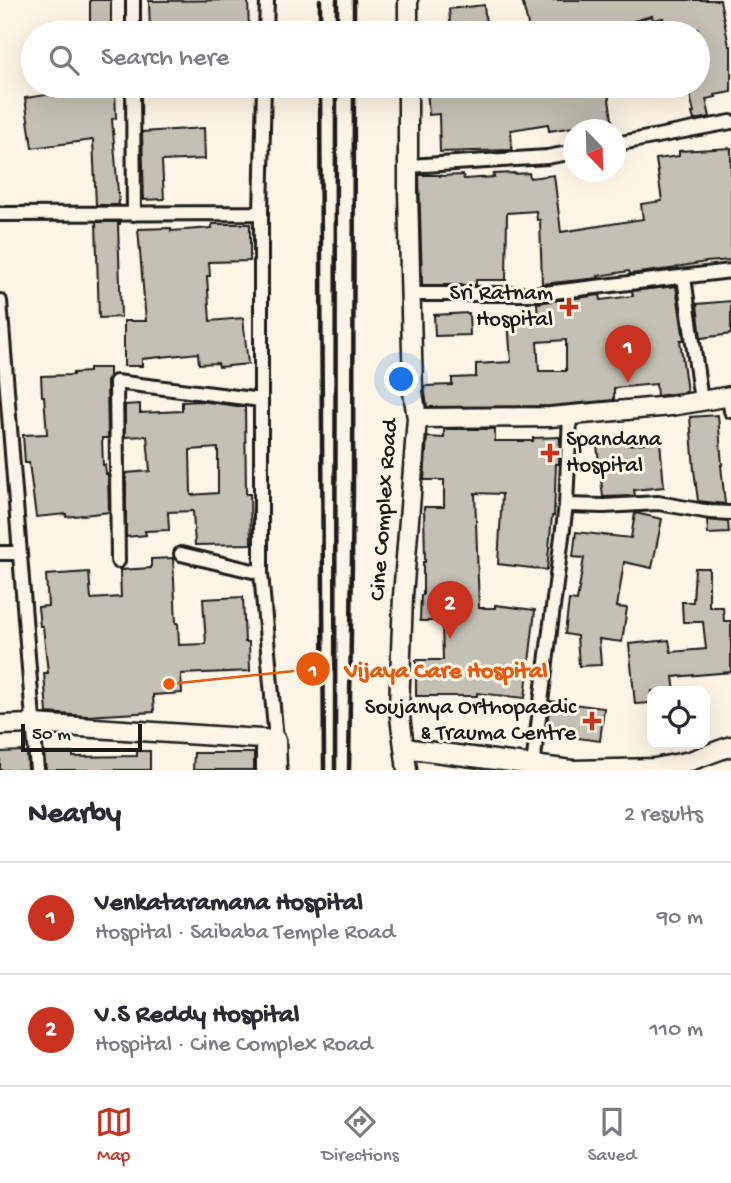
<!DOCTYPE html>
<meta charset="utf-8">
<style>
body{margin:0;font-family:"Gochi Hand",sans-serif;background:#f7f7f7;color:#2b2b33}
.controls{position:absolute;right:21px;bottom:21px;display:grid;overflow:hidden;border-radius:14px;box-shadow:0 7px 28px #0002}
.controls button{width:63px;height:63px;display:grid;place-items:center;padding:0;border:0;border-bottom:2px solid #e1e1e2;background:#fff;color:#2b2b33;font:35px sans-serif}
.compass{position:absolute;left:563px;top:119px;width:63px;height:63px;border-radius:50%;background:#fff;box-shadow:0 7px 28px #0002;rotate:157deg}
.scale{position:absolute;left:21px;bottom:18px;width:121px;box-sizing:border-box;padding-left:7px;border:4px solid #1c1c1c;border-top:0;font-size:19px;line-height:24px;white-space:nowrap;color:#1c1c1c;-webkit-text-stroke:5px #fcf5e5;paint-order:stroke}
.you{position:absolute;left:402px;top:380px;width:24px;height:24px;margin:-18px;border:5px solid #fff;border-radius:50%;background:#1a73e8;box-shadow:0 0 0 10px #1a73e833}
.badge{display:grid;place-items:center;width:46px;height:46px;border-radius:50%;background:#c8321e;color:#fff;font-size:23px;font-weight:700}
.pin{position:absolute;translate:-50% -58px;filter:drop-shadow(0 2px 4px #0008)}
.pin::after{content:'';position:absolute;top:37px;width:24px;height:21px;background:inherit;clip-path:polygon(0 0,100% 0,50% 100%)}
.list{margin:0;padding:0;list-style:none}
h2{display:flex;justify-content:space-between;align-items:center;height:91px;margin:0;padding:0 28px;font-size:30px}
h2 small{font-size:23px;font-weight:400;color:#7c7c81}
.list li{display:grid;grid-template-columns:46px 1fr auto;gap:21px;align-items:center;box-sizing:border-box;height:112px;padding:0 28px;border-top:2px solid #e1e1e2}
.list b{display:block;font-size:26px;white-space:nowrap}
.list p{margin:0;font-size:23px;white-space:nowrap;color:#7c7c81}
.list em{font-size:23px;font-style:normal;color:#7c7c81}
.icon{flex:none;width:38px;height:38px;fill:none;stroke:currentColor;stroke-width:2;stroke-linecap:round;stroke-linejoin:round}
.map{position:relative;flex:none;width:731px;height:770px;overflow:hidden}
.search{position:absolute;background:#fff;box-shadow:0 7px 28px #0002;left:21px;right:21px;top:21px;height:77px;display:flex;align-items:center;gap:18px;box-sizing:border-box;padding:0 24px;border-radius:38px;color:#7c7c81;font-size:26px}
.sheet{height:315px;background:#fff}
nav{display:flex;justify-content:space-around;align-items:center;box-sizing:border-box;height:98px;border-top:2px solid #e1e1e2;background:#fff;font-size:19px;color:#7c7c81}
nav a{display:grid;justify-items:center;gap:4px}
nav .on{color:#c8321e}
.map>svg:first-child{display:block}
.building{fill:#c4c0b3;stroke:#1c1c1c;stroke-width:2;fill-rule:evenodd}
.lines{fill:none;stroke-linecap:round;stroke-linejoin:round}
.street-casing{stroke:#1c1c1c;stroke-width:18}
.secondary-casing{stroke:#1c1c1c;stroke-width:23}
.street{stroke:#fcf5e5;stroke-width:12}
.secondary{stroke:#fcf5e5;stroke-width:18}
.rail{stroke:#1c1c1c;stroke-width:4.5}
.poi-dot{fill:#c8321e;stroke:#fcf5e5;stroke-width:2.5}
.labels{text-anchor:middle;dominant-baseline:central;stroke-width:6;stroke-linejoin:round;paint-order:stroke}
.poi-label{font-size:23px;fill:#1c1c1c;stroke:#fcf5e5;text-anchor:end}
.street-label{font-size:23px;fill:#1c1c1c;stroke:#fcf5e5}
.leader{fill:none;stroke:#e8590c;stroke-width:2.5}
.callout-dot{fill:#e8590c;stroke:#fcf5e5;stroke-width:2.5}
.mark-label{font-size:21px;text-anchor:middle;font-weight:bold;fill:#fff}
.callout-label{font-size:24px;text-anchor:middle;font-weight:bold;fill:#e8590c;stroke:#fcf5e5;stroke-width:6;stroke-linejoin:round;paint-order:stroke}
</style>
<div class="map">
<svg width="731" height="770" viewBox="0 0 731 770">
<rect width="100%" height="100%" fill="#fcf5e5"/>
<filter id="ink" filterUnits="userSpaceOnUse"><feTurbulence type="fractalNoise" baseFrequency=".0143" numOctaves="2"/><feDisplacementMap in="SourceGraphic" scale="14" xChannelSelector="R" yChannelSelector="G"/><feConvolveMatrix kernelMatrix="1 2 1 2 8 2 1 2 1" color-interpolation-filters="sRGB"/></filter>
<g filter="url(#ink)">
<path class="building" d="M90 0H111V25H90Z
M248 0 249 33H150L149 1Z
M522 0H720L729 46H731V92L715 95 716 97 706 99 710 117 694 120 692 113H694L688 86H698V29L677 33H667L663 18 653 20 652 16 588 33H530Z
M484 5 487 33H451L449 9Z
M96 86H115L116 118 112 119 119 205H96L93 140 32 148 25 98 96 88Z
M452 86H538L539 91 569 86H607L613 126 587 130 586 125 549 131 548 124 511 130 512 150 440 152 439 114 429 115 427 88Z
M204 128 205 159 162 161 164 199 144 200 142 132Z
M731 148V260L706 262 682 266 677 267 678 268 630 274 629 271 598 276 599 278 542 284 540 220H537L536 211 507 213 506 280H476V285H422L419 175H440V176L463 175 464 179 494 177 493 174 514 173V174L529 173 530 178 554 175 561 232 643 219 641 204 662 201 656 159 679 156V151Z
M96 222H120V224H118L121 317 99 318Z
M212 224H250V261L209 262 210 276H207L210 321 243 318 248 364 219 367 218 363 199 364 198 353 142 359V366H124V321H146L138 229 171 228V231L212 228Z
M676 286 684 340H680L687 392 657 396 656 384 614 388V400L549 406 427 407 424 386 452 385V378L476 377V364L511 362 508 320 538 318 537 303 600 295 601 300 633 296 632 291ZM566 340V371H539L537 342Z
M731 301V334L701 338 697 304Z
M469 313 470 335 435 336 434 315Z
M89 368H109V376L107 382 108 438H102L103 465H105L106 474H108L109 512 66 517V514L36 517 29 463H25L23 435 47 434 44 396H42L41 376 73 375V373L89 372Z
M200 401 245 407 246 494H250L251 544 195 545 193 511 168 512 169 530 145 531 146 535 126 537V473L150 471 147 436 125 437V405L140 404V413L182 411V402ZM218 448V493L191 495 190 450Z
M718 415 722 465H721L725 504 698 501 694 470 690 417Z
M444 429H495V441H533V438L560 437 559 464H556L554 516H552L547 570 498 564 502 494 475 493 479 608H495V605L535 610 525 698 477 693V696H416V660H443L442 621H420L421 595H423V562H425L424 507H444V480H424L427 437 444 438Z
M628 441V445L660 441 664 487 634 490 635 496 603 497 597 445Z
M635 513 662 519 652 568 624 562 617 607 627 608 622 642 599 639 601 665 579 666 577 636 565 634 569 600 577 601 584 558 573 557 576 532 631 538Z
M707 520 728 522 729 533 708 534Z
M173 558 176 623H178L179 645 206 644 203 599 243 597 245 642H249L250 671 181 674 182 693 153 695 154 712 87 716 47 713 44 673H48L43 626H40L38 607 48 606 46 575 89 572 91 599 121 597 120 570 151 568V559Z
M695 568H709V607H723L724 621H731V672L673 677 675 691H652V703L635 704 629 644 669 640 671 652 706 649 703 622H683L682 602H693Z
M550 701 604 708 600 741 546 734Z
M23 751V753H27L28 770H0V752Z
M137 751H150V770H46L44 753H73V757L137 756Z
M194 753H254V770H193Z"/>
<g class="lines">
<defs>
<path id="street" d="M133 0V33
M266 33 267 0
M133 86 134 214
M264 86 261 213V573L276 740
M616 144 731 122
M409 166 547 157 574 152
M0 214 261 213
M684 277 701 401
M411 294H536L731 271
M0 301 37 770
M729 397 731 411
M566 505 604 506 658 503 710 512 731 513
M0 553H20
M181 554 261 573
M118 561 116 382 261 400
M533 765 566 505 570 415
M263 770V739"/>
<path id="secondary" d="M408 0V33
M417 418 550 417 671 406 731 396
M0 725 34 724 276 740 277 770
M404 748 571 770
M407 770 399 709 403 596 417 418 413 392 408 191V86
M574 770 655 768 690 761 731 746"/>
</defs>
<use href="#street" class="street-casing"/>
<use href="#secondary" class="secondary-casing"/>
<use href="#street" class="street"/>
<use href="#secondary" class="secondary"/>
<path class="rail" d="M320 0V33
M337 33V0
M354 33V0
M320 86 324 770
M335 770 336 86
M349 770 353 489 354 86"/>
</g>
</g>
<g class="poi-dot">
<path d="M565.5 296.5h7v7h7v7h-7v7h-7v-7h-7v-7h7z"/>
<path d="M546.5 442.5h7v7h7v7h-7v7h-7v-7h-7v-7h7z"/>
<path d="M588.5 710.5h7v7h7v7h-7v7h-7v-7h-7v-7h7z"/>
</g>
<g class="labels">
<g class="poi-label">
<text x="553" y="294">Sri Ratnam<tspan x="553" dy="26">Hospital</tspan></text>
<text x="566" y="440" text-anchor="start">Spandana<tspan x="566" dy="26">Hospital</tspan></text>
<text x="576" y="708">Soujanya Orthopaedic<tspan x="576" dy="26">&amp; Trauma Centre</tspan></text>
</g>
<g class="street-label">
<text transform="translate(385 510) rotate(-86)">Cine Complex Road</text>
</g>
</g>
<path class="leader" d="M169 684L313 669"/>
<g class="callout-dot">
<circle cx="169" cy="684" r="7"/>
<circle cx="313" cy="669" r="18"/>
</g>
<g class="mark-label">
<text x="313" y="676">1</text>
</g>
<g class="callout-label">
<text x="446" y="677">Vijaya Care Hospital</text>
</g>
</svg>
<div class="controls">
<button><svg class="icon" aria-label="locate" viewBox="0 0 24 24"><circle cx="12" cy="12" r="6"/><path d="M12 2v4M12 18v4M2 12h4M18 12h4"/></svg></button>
</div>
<svg class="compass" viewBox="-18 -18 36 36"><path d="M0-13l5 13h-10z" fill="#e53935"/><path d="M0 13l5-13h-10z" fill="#7c7c81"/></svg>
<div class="scale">50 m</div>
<div class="you"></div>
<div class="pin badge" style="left:628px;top:383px">1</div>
<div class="pin badge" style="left:450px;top:639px">2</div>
<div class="search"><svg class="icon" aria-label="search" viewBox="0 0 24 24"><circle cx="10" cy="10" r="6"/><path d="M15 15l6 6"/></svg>Search here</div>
</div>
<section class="sheet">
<h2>Nearby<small>2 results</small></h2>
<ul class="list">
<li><span class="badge">1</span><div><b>Venkataramana Hospital</b><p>Hospital · Saibaba Temple Road</p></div><em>90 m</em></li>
<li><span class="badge">2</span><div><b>V.S Reddy Hospital</b><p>Hospital · Cine Complex Road</p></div><em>110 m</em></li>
</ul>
</section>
<nav>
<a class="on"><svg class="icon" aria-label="map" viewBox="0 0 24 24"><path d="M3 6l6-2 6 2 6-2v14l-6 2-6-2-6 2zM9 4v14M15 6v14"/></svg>Map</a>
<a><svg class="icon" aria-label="directions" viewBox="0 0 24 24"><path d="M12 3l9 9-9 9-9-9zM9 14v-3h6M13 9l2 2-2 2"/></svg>Directions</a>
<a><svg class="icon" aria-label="saved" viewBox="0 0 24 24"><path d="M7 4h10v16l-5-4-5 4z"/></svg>Saved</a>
</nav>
